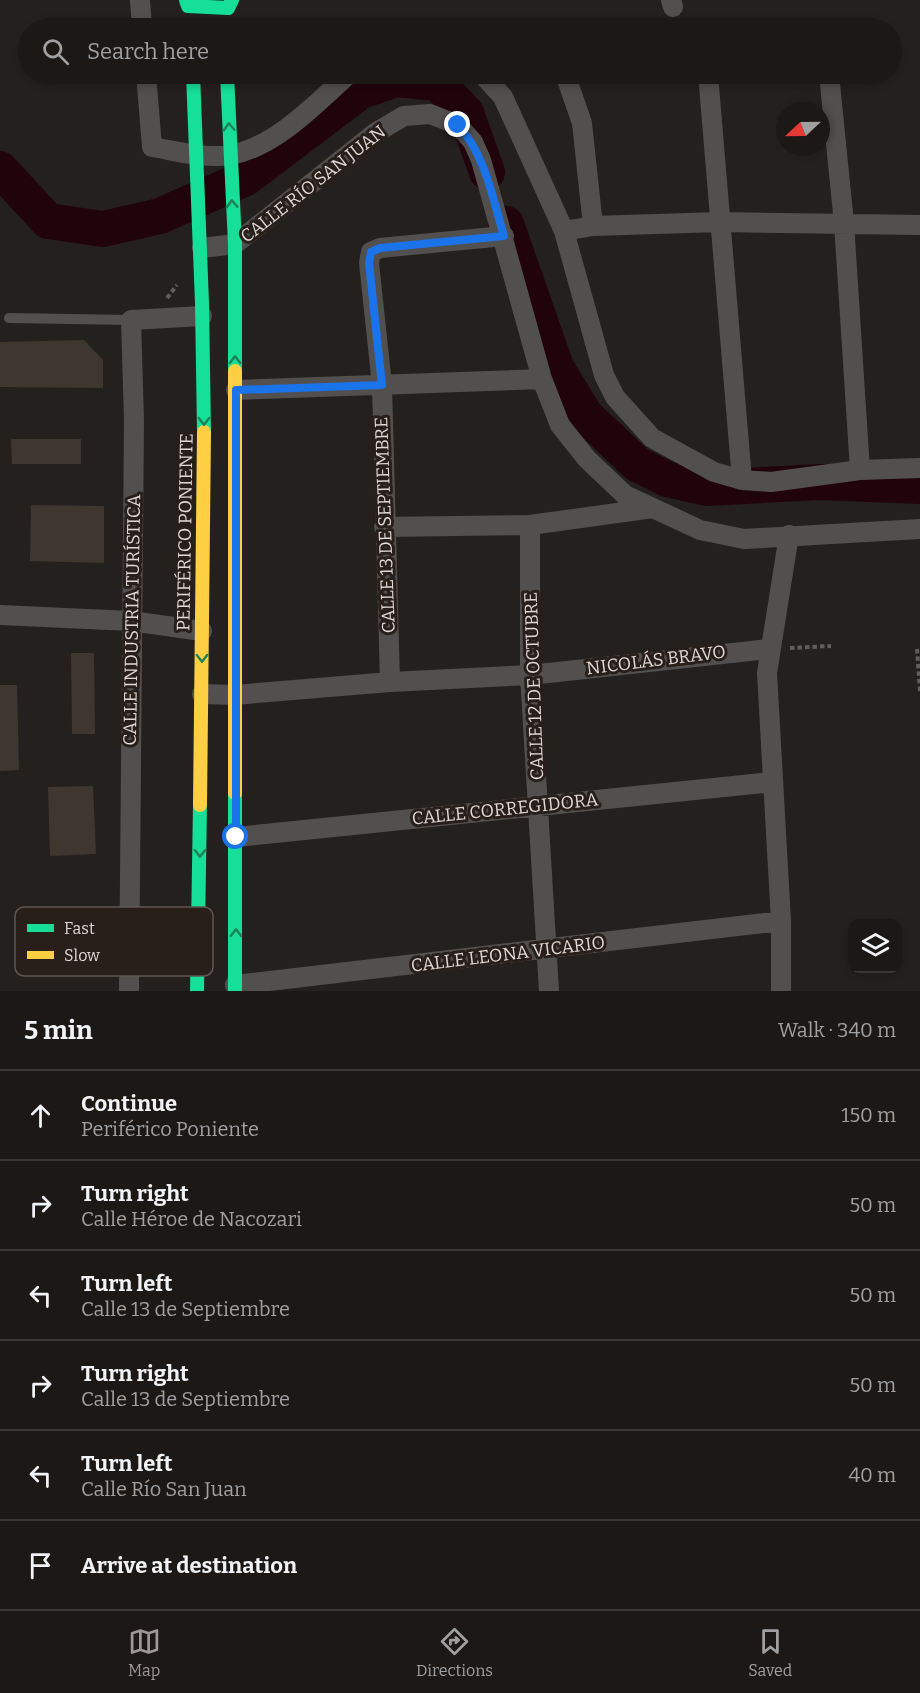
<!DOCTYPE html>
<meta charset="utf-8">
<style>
body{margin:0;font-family:Bitter,serif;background:#282523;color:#f1f3f6}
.controls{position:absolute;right:18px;bottom:18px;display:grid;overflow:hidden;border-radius:12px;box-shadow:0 3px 9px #0003}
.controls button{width:54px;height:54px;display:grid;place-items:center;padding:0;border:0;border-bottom:2px solid #393735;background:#1b1816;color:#f1f3f6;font:30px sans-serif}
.compass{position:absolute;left:776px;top:102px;width:54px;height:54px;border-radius:50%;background:#1b1816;box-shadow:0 3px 9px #0003;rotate:248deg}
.stop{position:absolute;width:18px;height:18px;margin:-14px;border:4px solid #1a73e8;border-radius:50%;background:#fff}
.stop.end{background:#1a73e8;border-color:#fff;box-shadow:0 2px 6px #0008}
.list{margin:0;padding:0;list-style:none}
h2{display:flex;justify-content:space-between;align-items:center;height:78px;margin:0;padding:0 24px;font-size:26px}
h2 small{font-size:20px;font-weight:400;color:#a0a0a1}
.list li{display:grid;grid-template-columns:39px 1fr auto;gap:18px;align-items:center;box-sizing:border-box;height:90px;padding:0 24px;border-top:2px solid #393735}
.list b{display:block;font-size:22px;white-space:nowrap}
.list p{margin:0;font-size:20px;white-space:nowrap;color:#a0a0a1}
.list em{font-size:20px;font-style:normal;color:#a0a0a1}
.icon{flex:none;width:33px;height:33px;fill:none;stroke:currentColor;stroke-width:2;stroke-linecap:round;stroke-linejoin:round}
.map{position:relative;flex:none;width:920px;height:991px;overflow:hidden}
.search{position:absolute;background:#1b1816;box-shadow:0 3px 9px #0003;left:18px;right:18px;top:18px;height:66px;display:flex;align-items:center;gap:15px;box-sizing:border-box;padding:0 21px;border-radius:33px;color:#a0a0a1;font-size:22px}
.sheet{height:618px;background:#1b1816}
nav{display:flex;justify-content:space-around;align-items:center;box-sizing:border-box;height:84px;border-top:2px solid #393735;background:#1b1816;font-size:16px;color:#a0a0a1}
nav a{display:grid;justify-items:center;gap:3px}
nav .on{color:#9e9896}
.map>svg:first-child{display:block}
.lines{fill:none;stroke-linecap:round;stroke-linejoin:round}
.river{stroke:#21030c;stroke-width:36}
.building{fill:#3e3730}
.path{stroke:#605d5c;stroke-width:4;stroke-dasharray:4.5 3;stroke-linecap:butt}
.lane{stroke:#52504f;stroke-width:10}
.street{stroke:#52504f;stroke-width:20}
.fast{stroke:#16e098;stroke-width:14}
.slow{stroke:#ffcf43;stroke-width:14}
.oneway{stroke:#1f8059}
.route{stroke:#1a73e8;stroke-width:8}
.labels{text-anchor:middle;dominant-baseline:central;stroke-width:6;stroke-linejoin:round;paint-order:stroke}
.street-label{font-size:18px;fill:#dfd9d6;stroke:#281f1a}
.key{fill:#281f1a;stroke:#5f5752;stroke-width:1.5}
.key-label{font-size:16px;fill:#dfd9d6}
</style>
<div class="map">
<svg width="920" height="991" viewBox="0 0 920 991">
<rect width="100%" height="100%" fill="#24201e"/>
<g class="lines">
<path class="river" d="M0 169 48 221 103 229 160 216 246 178 361 91 396 79 438 83 466 113 487 172
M506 224 556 367 585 415 637 464 667 479 707 488 820 482 920 486"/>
</g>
<path class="building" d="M84 340 103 360V388L0 387V342Z
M11 439H81V464H12Z
M31 505 104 506V563L30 561Z
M71 653H94L95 734H72Z
M0 685H17L19 770 0 771Z
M93 786 96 854 50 856 48 787Z"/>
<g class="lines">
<path class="path" d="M167 298 177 285
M790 648 831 646
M917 649 920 691"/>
<path class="lane" d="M9 318 131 320"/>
<path class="street" d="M140 0 142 28
M671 0 673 7
M146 74 152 147C176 151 206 159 231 155 277 146 316 103 349 74
M482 74 503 97 564 231 604 375 615 397 652 438 714 472 742 480 771 482 860 470 920 468
M565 74 582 123 593 226
M708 74 742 480
M830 84 844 223 860 470
M564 231 593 226 720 222 920 225
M202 248 235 244 375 133 404 116 430 114 458 125 473 142 481 160 542 379 560 425 587 459 625 495 700 530 744 539 920 529
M236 390 542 379
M530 525V675L549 991
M384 527 530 525 653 508
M0 615 131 621 202 631
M390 682 382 385 369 263 371 252 380 248 504 236
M202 694 234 695 390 682 530 675 769 649
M236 837 773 782
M235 985 781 921
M129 991 134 421 131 320 202 316
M781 991V921L767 673 789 535"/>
<path class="fast" d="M186 0 188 6 228 8 232 0
M193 74 202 303 204 432
M227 74 235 244V371
M235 793V991
M197 991 200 805"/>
<path class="slow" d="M235 371V793
M200 805 204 432"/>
</g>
<defs><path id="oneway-chevron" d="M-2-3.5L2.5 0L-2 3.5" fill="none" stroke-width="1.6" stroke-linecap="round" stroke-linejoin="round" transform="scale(1.5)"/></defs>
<g class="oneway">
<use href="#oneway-chevron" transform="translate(229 127) rotate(-93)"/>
<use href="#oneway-chevron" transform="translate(232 204) rotate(-92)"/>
<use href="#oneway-chevron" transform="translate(235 360) rotate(-90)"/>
<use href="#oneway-chevron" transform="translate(204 421) rotate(90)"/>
<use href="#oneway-chevron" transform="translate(202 658) rotate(90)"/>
<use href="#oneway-chevron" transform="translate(200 853) rotate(91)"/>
<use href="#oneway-chevron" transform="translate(236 933) rotate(-90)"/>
</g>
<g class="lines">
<path class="route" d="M236 837V390L382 385 369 263 371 252 380 248 504 236C492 197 486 156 458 125"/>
</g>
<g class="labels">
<g class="street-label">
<text transform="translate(313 184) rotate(-38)">CALLE RÍO SAN JUAN</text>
<text transform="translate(385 525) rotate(-92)">CALLE 13 DE SEPTIEMBRE</text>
<text transform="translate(185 532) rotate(-89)">PERIFÉRICO PONIENTE</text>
<text transform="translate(132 620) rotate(-89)">CALLE INDUSTRIA TURÍSTICA</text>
<text transform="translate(656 660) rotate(-7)">NICOLÁS BRAVO</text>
<text transform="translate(534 686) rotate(-92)">CALLE 12 DE OCTUBRE</text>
<text transform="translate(505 809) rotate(-6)">CALLE CORREGIDORA</text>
<text transform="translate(508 954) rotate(-7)">CALLE LEONA VICARIO</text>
</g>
</g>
<rect x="15" y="907" width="198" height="69" rx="9" class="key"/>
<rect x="27" y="924" width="27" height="8" fill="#16e098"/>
<rect x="27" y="951" width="27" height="8" fill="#ffcf43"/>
<g class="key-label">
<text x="64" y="934">Fast</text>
<text x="64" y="961">Slow</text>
</g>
</svg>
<div class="controls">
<button><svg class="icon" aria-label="layers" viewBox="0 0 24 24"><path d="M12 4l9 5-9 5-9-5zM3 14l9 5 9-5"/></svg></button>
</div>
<svg class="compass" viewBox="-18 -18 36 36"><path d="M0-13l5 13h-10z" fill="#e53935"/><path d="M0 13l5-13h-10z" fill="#a0a0a1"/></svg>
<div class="stop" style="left:236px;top:837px"></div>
<div class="stop end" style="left:458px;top:125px"></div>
<div class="search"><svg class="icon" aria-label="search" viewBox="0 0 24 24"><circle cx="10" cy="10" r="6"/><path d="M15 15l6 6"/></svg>Search here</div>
</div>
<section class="sheet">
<h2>5 min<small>Walk · 340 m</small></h2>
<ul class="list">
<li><svg class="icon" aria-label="ahead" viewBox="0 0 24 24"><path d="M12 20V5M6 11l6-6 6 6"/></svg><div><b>Continue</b><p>Periférico Poniente</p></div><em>150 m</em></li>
<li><svg class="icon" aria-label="right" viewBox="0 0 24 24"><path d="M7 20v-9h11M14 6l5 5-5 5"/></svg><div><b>Turn right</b><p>Calle Héroe de Nacozari</p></div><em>50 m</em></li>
<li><svg class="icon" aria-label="left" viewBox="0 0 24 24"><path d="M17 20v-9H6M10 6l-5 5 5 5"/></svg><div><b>Turn left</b><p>Calle 13 de Septiembre</p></div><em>50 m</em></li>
<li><svg class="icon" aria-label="right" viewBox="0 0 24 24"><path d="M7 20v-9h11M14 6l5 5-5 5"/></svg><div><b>Turn right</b><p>Calle 13 de Septiembre</p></div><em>50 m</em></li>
<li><svg class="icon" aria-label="left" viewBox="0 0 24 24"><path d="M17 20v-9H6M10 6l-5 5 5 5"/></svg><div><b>Turn left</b><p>Calle Río San Juan</p></div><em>40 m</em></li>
<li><svg class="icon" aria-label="arrive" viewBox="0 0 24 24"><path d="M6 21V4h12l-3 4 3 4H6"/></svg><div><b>Arrive at destination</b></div></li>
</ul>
</section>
<nav>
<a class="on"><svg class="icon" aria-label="map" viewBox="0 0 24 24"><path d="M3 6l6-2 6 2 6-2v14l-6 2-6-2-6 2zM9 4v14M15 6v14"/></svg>Map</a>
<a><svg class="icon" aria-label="directions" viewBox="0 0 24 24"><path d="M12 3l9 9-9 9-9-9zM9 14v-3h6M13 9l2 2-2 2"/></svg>Directions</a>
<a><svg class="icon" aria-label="saved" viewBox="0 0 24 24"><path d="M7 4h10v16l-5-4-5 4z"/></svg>Saved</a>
</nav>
